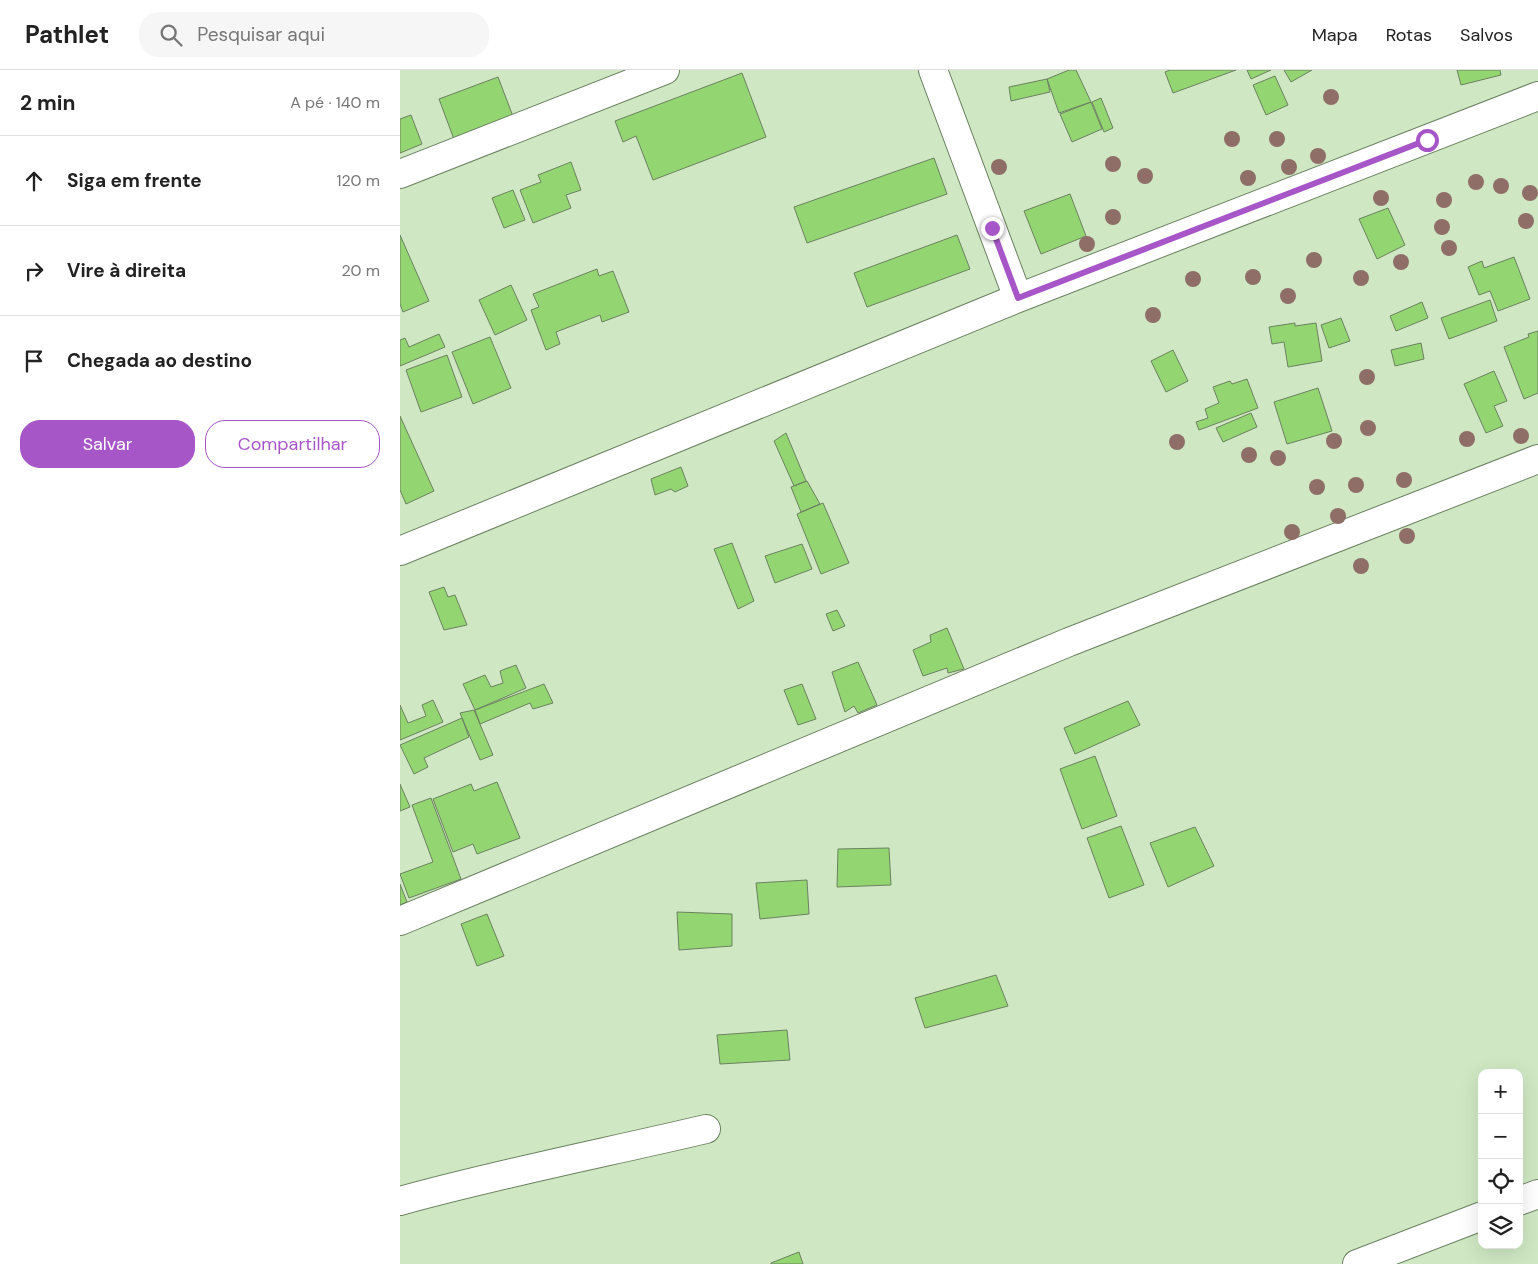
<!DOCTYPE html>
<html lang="pt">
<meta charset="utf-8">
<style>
body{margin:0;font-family:"DM Sans",sans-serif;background:#f6f6f6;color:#222}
.controls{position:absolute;right:15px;bottom:15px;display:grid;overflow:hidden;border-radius:10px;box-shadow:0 5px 20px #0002}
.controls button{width:45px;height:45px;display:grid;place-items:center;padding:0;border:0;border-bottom:1px solid #e0e0e0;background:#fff;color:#222;font:25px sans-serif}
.stop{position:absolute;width:15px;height:15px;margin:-11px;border:4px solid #a756c7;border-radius:50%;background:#fff}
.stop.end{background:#a756c7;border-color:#fff;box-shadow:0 1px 5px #0008}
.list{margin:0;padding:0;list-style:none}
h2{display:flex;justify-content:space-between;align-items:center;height:65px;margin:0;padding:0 20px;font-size:21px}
h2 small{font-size:16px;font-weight:400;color:#767676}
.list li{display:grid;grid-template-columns:32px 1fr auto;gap:15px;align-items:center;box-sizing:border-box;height:90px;padding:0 20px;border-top:1px solid #e0e0e0}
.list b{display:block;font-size:19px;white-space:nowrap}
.list em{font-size:16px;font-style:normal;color:#767676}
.actions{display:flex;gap:10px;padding:15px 20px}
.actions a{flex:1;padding:11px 0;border:1px solid #a756c7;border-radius:20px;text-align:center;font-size:18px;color:#a756c7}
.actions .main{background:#a756c7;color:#fff}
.icon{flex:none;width:28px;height:28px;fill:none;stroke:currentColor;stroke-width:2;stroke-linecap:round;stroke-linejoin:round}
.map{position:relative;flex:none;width:1138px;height:1194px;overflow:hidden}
header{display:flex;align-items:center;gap:30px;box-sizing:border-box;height:70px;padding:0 25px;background:#fff;border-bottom:1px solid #e0e0e0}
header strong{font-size:24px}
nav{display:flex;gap:28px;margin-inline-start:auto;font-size:18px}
.search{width:350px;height:45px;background:#f6f6f6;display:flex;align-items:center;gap:12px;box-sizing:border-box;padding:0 18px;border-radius:20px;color:#767676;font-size:19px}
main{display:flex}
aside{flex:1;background:#fff}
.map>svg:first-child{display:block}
.building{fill:#93d570;stroke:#6b8160}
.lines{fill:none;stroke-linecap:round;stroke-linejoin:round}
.minor-casing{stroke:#6b8160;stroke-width:30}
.minor{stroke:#fff;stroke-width:28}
.tree{fill:#8e6e67}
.route{stroke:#a756c7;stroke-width:6}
</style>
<header>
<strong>Pathlet</strong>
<div class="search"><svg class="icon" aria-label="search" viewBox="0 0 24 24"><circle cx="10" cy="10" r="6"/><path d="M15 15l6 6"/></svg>Pesquisar aqui</div>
<nav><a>Mapa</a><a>Rotas</a><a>Salvos</a></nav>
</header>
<main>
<aside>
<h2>2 min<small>A pé · 140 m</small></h2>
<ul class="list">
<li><svg class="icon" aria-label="ahead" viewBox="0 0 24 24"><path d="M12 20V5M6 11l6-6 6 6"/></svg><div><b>Siga em frente</b></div><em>120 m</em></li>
<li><svg class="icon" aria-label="right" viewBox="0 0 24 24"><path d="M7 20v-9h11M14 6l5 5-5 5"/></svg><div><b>Vire à direita</b></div><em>20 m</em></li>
<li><svg class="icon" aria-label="arrive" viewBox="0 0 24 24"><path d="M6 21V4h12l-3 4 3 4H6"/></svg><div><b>Chegada ao destino</b></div></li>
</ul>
<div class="actions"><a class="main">Salvar</a><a>Compartilhar</a></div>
</aside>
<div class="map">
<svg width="1138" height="1194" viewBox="0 0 1138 1194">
<rect width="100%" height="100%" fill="#cfe8c3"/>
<path class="building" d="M669 0H676L691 32 659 43 647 9Z
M770 0H836L773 23 765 2Z
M847 0H871L851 9Z
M884 0H912L891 12Z
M1057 0H1100L1101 5 1061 15Z
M342 3 366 67 253 110 236 66 223 72 215 51Z
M875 6 888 35 866 45 853 15Z
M98 7 114 49 55 72 39 29Z
M647 9 650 22 611 31 609 17Z
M701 28 713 58 704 62 692 32Z
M691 32 702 59 672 72 660 44Z
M11 45 22 74 0 83V49Z
M534 88 547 124 407 173 394 137Z
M171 92 181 120 166 125 171 138 133 153 120 120 141 112 138 105Z
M113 120 125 150 104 158 92 128Z
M670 124 686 166 641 184 624 141Z
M988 138 1005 175 977 189 959 149Z
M0 165 29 231 3 242 0 234Z
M557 165 570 199 467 237 454 203Z
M1114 187 1130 229 1098 241 1090 221 1079 225 1068 197 1082 191 1084 198Z
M197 199 199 206 213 201 229 242 202 252 200 245 156 262 160 274 146 280 131 240 139 237 133 224Z
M111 215 127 250 95 265 79 230Z
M1090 230 1097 251 1049 269 1041 248Z
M1022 232 1028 248 996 261 990 246Z
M941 248 950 271 929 278 921 255Z
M895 253V256L916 253 922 291 888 297 884 272 872 274 869 257Z
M1138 261V323L1124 329 1104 277 1129 267 1128 264Z
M39 264 45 277 0 296V270L5 268 9 277Z
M90 267 111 318 73 334 52 282Z
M1021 273 1024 289 995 296 991 280Z
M773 280 788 311 766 322 751 291Z
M47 285 62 327 21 342 6 300Z
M1094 301 1107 331 1094 336 1103 356 1086 363 1064 314Z
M847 309 858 338 799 360 796 352 808 348 805 339 819 333 813 317 830 311 832 314Z
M918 318 932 361 887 374 874 332Z
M851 343 857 357 823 372 816 358Z
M0 346 34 421 6 434 0 420Z
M386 363 406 411 394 416 374 371Z
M281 397 288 416 275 422 271 419 255 425 251 409Z
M407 411 420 434 401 442 391 417Z
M423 433 449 493 421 504 397 444Z
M332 473 354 531 338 539 314 479Z
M402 474 412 499 375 513 365 486Z
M44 517 48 527 55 525 67 555 44 560 29 522Z
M437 540 445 556 433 561 426 544Z
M547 558 564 599 548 603 547 598 523 606 513 580 531 572 530 565Z
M458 592 477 635 458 643 454 636 445 642 432 602Z
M116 595 126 618 75 640 63 614 85 605 91 617 103 613 100 601Z
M144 614 153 633 133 639 130 633 80 654 75 640Z
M402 614 416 649 398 655 384 620Z
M33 630 43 652 0 670V635L8 653 26 646 22 635Z
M728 631 740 655 675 684 664 658Z
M74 640 93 685 80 690 60 643Z
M62 648 69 667 24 688 28 697 14 704 0 675Z
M695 686 717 746 682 759 660 699Z
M97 712 120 768 77 784 73 774 53 782 33 729 71 714 74 721Z
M0 714 10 737 0 741Z
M31 728 61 809 9 828 0 804 33 792 12 735Z
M721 756 744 815 709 828 687 768Z
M795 757 814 796 768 817 750 773Z
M489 778 491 815 437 817 438 779Z
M407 810 409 844 360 849 356 813Z
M0 814 7 832 0 835Z
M277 842 332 844V876L279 880Z
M87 844 104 886 77 896 61 854Z
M596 905 608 936 525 958 515 928Z
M387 960 390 990 320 994 317 965Z
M399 1182 403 1194H371V1193Z"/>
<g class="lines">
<defs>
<path id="minor" d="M533 0 618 228
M0 104 265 0
M0 481 618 228 1138 26
M0 851 669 572 1138 389
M0 1131C101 1103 204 1083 306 1059
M1119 1131 1138 1124
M957 1194 1082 1146"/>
</defs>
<use href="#minor" class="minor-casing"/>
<use href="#minor" class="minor"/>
</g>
<g class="tree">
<circle cx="931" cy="27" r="8"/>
<circle cx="832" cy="69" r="8"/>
<circle cx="877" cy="69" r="8"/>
<circle cx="918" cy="86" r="8"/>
<circle cx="713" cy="94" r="8"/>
<circle cx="599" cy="97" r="8"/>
<circle cx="889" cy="97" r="8"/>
<circle cx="745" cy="106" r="8"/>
<circle cx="848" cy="108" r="8"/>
<circle cx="1076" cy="112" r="8"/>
<circle cx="1101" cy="116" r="8"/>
<circle cx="1130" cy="123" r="8"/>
<circle cx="981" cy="128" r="8"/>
<circle cx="1044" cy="130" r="8"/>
<circle cx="713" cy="147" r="8"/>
<circle cx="1126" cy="151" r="8"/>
<circle cx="1042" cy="157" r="8"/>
<circle cx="687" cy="174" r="8"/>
<circle cx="1049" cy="178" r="8"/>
<circle cx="914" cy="190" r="8"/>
<circle cx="1001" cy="192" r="8"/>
<circle cx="853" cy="207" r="8"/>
<circle cx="961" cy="208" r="8"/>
<circle cx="793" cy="209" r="8"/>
<circle cx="888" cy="226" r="8"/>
<circle cx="753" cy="245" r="8"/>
<circle cx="967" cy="307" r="8"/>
<circle cx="968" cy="358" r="8"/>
<circle cx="1121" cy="366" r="8"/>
<circle cx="1067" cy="369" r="8"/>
<circle cx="934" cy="371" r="8"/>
<circle cx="777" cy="372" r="8"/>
<circle cx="849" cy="385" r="8"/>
<circle cx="878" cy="388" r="8"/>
<circle cx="1004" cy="410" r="8"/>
<circle cx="956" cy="415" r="8"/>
<circle cx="917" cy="417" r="8"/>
<circle cx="938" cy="446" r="8"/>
<circle cx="892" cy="462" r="8"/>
<circle cx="1007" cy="466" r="8"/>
<circle cx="961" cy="496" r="8"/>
</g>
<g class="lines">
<path class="route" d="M592 158 618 228 1027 70"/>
</g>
</svg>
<div class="controls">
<button>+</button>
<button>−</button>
<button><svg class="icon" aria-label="locate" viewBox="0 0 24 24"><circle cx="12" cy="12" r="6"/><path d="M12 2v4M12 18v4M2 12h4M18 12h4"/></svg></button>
<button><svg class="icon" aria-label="layers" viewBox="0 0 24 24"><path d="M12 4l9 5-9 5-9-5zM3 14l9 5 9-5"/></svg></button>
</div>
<div class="stop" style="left:1027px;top:70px"></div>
<div class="stop end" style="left:592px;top:158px"></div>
</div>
</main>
